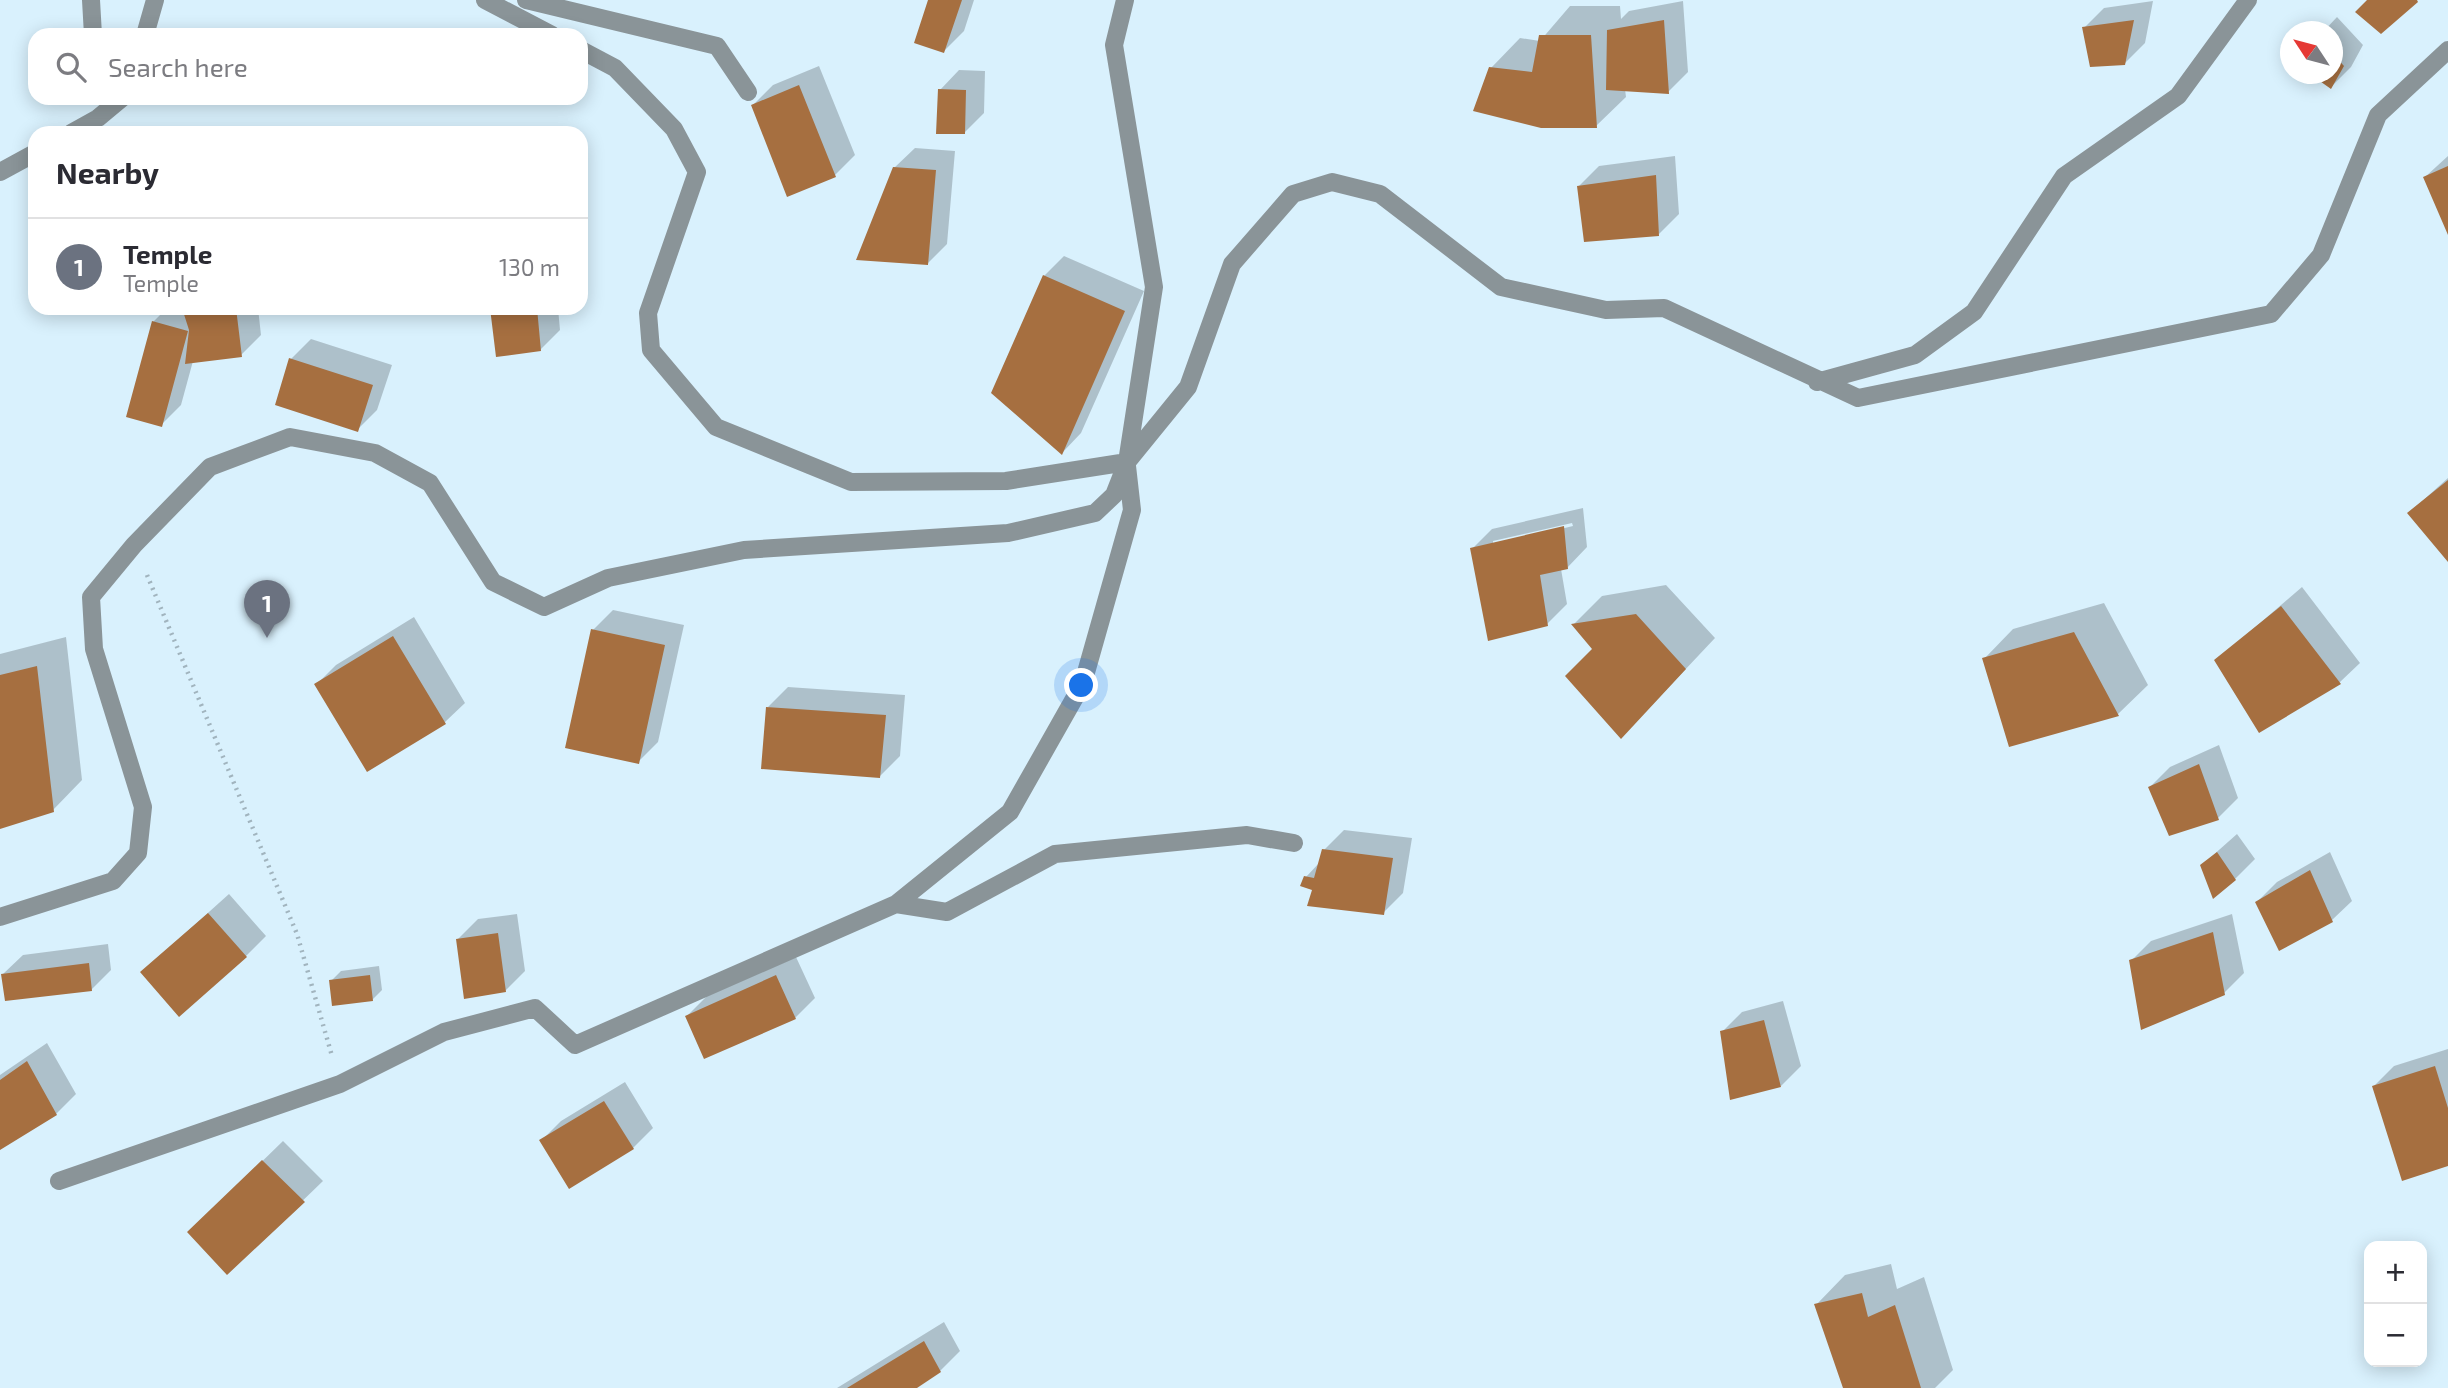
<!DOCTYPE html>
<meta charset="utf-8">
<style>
body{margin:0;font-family:"Exo 2",sans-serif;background:#f2f2f3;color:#2b2b33}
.controls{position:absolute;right:21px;bottom:21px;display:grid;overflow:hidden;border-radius:14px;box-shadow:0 4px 18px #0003}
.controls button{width:63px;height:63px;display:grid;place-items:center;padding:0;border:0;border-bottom:2px solid #e1e1e2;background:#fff;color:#2b2b33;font:35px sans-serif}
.compass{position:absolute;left:2280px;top:21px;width:63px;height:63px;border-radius:50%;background:#fff;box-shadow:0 4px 18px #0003;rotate:306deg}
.you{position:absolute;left:1082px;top:686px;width:24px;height:24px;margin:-18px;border:5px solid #fff;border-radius:50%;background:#1a73e8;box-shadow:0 0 0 10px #1a73e833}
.badge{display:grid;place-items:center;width:46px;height:46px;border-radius:50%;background:#0b8043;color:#fff;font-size:23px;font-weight:700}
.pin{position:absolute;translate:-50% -58px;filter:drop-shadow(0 2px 4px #0008)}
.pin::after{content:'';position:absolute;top:37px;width:24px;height:21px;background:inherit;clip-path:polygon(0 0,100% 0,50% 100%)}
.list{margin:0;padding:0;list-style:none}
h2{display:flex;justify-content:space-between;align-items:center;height:91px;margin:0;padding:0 28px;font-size:30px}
h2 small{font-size:23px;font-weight:400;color:#7c7c81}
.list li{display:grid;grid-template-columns:46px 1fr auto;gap:21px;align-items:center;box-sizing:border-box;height:98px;padding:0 28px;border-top:2px solid #e1e1e2}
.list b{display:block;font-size:26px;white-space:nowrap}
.list p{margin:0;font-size:23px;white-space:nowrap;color:#7c7c81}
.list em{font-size:23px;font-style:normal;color:#7c7c81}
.icon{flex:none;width:38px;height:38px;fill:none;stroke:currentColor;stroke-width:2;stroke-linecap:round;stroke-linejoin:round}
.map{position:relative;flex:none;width:2448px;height:1388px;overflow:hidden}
.search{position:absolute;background:#fff;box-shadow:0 4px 18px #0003;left:28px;top:28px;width:560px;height:77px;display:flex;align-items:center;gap:18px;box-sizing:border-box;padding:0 24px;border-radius:21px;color:#7c7c81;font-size:26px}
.panel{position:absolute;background:#fff;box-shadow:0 4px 18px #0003;left:28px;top:126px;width:560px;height:189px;border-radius:21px}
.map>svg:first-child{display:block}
.shadow{fill:#0003;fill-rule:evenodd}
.building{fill:#a66f40}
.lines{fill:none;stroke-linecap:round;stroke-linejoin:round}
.path{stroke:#a1b4be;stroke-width:4.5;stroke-dasharray:2 5;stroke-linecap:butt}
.minor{stroke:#8a9498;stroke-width:18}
</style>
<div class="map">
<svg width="2448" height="1388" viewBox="0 0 2448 1388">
<rect width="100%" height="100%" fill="#d9f1fd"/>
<path class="shadow" d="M930 0H974L964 31 944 51Z
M1683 1 1688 72 1668 92 1625 89 1626 97 1596 126 1491 68 1520 38 1540 41 1570 6H1620L1621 19 1629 11Z
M2153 1 2145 43 2125 63 2084 28 2104 8Z
M2337 17 2363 45 2351 67 2331 87 2313 74H2332V32H2323Z
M819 66 855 155 835 175 753 105 773 85Z
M959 70 985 71 984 113 964 133 940 90Z
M915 148 955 151 947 244 927 264 894 168Z
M1675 156 1679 214 1659 234 1579 186 1599 166Z
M2448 156V231L2425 177Z
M1064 256 1144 291 1081 433 1062 453 1044 276Z
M167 308H258L261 335 241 355 193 361 181 405 161 425 153 322Z
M492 308H558L560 330 540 350Z
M311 339 392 365 377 410 357 430 291 359Z
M2448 478V559L2409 513Z
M1583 508 1587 547 1567 568 1561 569 1567 604 1547 624 1472 549 1492 529ZM1572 523 1573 526 1493 545V541Z
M1666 585 1715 638 1650 707 1573 625 1602 596Z
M2302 587 2360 663 2340 682 2259 730 2217 660Z
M2104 603 2148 685 2118 714 2010 745 1984 659 2013 629Z
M613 610 684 625 658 742 638 762 593 630Z
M414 617 465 703 445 722 316 685 336 665Z
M66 637 82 780 53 810 0 827V654Z
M788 687 905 695 900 756 880 776 768 707Z
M2219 745 2238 798 2218 818 2150 787 2170 767Z
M1344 830 1412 838 1403 893 1383 913 1314 888 1306 877 1320 862 1324 850Z
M2237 834 2255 859 2235 879 2202 865Z
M2330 852 2352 901 2332 920 2257 902 2277 882Z
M229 894 266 936 246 956 142 972Z
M517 914 525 971 505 991 458 939 478 919Z
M2232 914 2244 973 2224 993 2131 961 2151 941Z
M108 944 111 970 91 990 3 974 23 955Z
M796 957 815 998 795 1018 687 1016 707 996Z
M379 966 382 990 372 1000 331 981 341 971Z
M1783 1001 1801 1066 1781 1086 1722 1032 1742 1012Z
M47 1043 76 1094 56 1114 0 1148V1075Z
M2448 1049V1165L2374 1086 2394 1066Z
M625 1082 653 1128 633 1148 541 1141 561 1121Z
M283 1141 323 1181 228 1273 209 1213Z
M1891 1264 1897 1289 1924 1277 1953 1370 1935 1388H1845L1816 1305 1845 1275Z
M944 1322 960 1351 940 1371 914 1388H837Z"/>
<path class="building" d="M928 0H962L944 53 914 43Z
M2367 0H2417L2418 2 2381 34 2355 12Z
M1664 20 1669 94 1606 90 1607 30Z
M2134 20 2125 65 2090 67 2082 27Z
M1539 35H1591L1597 128H1541L1473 111 1489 67 1532 72Z
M2332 53 2344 66 2331 89 2310 74H2332Z
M799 85 836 177 787 197 751 105Z
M938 89 966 90 965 134H936Z
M2448 166V235L2423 177Z
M893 167 936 170 928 265 856 260Z
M1656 175 1659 236 1584 242 1577 186Z
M1043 275 1125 311 1062 455 991 393Z
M182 308H236L242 357 185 364 189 330Z
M490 308H537L541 351 496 357Z
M152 321 188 331 162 427 126 417Z
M289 358 373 385 358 432 275 405Z
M2448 480V562L2407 513Z
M1564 526 1568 569 1540 575 1548 626 1488 641 1470 548Z
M2281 606 2341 684 2259 733 2214 660Z
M1636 614 1686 669 1621 739 1565 676 1592 649 1571 624Z
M591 629 665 645 639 764 565 748Z
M2074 632 2119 716 2009 747 1982 658Z
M393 636 446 724 367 772 314 684Z
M37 666 54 812 0 829V675Z
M766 707 886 715 880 778 761 769Z
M2199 764 2219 820 2169 836 2148 787Z
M1322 849 1393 858 1384 915 1307 906 1312 890 1300 886 1304 876 1314 878Z
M2217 852 2236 880 2213 899 2200 865Z
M2310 870 2333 922 2279 951 2255 902Z
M208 913 247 957 179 1017 140 972Z
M2213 932 2225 995 2141 1030 2129 960Z
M498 933 506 992 464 999 456 939Z
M89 963 92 991 5 1001 1 974Z
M370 975 373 1001 332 1006 329 980Z
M776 975 796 1019 704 1059 685 1016Z
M1764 1020 1781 1087 1730 1100 1720 1031Z
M27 1061 57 1115 0 1150V1080Z
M2435 1066 2448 1108V1166L2402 1181 2372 1086Z
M604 1101 634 1149 569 1189 539 1140Z
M262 1160 305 1202 227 1275 187 1232Z
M1862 1293 1868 1317 1895 1305 1921 1388H1843L1814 1304Z
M924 1341 941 1372 917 1388H847Z"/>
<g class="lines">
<path class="path" d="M147 575 297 934 332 1056"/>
<path class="minor" d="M91 0 93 35
M485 0 552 35
M526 0 717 46 748 92
M145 35 155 0
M581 50 615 68 674 129 697 172 648 313 651 350 716 427 851 482 1006 481 1127 462 1188 387 1232 264 1293 194 1332 182 1380 194 1501 287 1606 310 1664 308 1858 398 2271 314 2321 255 2378 115 2448 50
M71 133 98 118 122 98
M0 172 35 153
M1817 382 1915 355 1974 312 2064 176 2178 96 2248 0
M896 904 947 912 1055 854 1247 835 1294 843
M0 917 113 881 138 853 143 807 94 649 91 597 134 545 210 467 290 437 375 453 430 483 493 582 544 607 608 578 744 550 1008 533 1095 513 1114 495 1127 462 1154 287 1114 45 1125 0
M59 1181 340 1084 444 1032 535 1008 575 1045 896 904 1010 812 1083 683 1132 510 1127 466"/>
</g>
</svg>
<div class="controls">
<button>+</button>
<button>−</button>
</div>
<svg class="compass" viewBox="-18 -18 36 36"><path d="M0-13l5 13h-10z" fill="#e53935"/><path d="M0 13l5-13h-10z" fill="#7c7c81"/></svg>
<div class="you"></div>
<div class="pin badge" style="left:267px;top:638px;background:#6b7280">1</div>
<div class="search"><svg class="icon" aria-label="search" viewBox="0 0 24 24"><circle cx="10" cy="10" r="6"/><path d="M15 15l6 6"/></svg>Search here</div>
<section class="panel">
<h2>Nearby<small></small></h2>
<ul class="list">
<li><span class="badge" style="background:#6b7280">1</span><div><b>Temple</b><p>Temple</p></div><em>130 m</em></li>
</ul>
</section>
</div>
